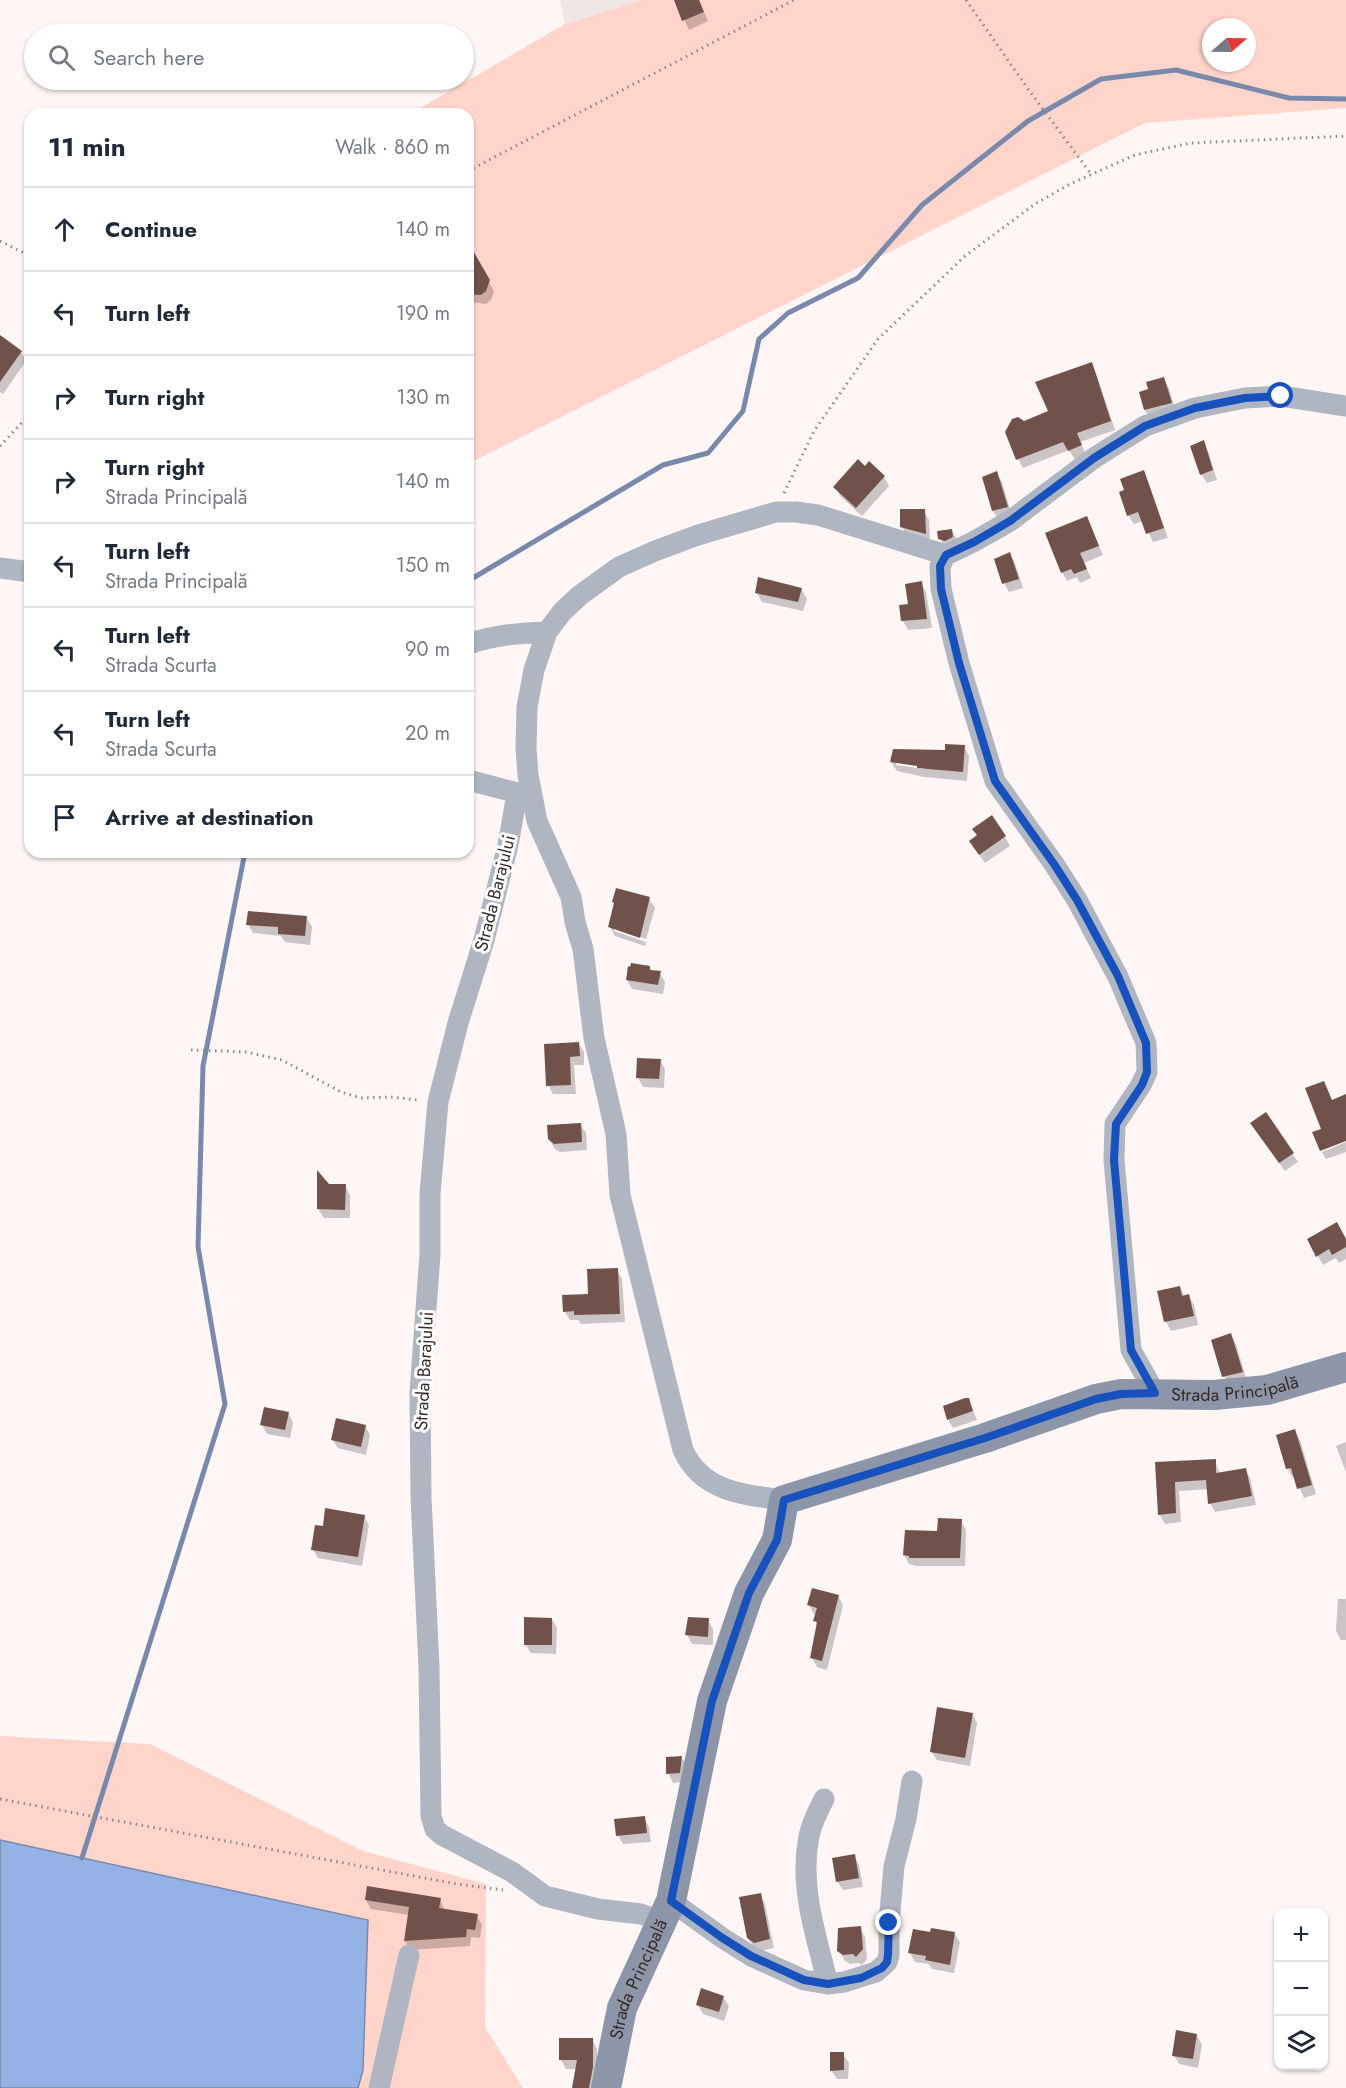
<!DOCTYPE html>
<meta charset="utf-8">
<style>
body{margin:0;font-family:Jost,sans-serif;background:#f6f6f7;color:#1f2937}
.controls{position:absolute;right:18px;bottom:18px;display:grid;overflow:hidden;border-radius:12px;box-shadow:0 2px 4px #0004}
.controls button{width:54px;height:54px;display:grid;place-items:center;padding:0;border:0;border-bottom:2px solid #e0e1e3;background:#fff;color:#1f2937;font:30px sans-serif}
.compass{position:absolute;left:1202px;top:18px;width:54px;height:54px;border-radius:50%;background:#fff;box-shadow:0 2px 4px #0004;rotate:70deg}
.stop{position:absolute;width:18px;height:18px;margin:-14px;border:4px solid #1651bd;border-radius:50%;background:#fff}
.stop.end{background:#1651bd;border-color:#fff;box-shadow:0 2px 6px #0008}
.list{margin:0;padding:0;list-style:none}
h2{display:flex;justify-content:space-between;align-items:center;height:78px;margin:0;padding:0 24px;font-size:26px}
h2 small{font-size:20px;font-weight:400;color:#747a83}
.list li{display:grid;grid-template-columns:39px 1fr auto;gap:18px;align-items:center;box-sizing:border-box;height:84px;padding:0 24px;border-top:2px solid #e0e1e3}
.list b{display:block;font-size:22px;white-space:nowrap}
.list p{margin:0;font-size:20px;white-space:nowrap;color:#747a83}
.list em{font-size:20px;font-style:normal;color:#747a83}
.icon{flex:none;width:33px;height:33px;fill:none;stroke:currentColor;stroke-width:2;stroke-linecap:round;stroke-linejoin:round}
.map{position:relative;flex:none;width:1346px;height:2088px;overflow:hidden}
.search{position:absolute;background:#fff;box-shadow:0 2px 4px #0004;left:24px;top:24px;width:450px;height:66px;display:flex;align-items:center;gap:15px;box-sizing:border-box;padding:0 21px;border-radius:33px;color:#747a83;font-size:22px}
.panel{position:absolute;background:#fff;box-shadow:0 2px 4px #0004;left:24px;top:108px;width:450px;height:750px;border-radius:18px}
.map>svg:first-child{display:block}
.built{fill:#f0e7e5}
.green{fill:#ffd5cb;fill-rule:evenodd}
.water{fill:#94b2e6;stroke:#7889ac;stroke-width:1.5}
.shadow{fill:#0003;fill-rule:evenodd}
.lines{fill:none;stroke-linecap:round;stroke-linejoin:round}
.stream{stroke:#7889ac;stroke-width:5}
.building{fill:#71524b}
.path{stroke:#918784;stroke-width:3;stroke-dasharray:1.5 4.5;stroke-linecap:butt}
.minor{stroke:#afb6c2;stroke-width:21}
.secondary{stroke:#8c96a8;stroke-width:30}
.route{stroke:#1651bd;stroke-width:8}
.labels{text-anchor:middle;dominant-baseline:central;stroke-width:6;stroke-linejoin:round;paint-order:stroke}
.street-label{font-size:18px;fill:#372a26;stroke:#fff}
</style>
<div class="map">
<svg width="1346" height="2088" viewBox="0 0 1346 2088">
<rect width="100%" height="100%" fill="#fef6f5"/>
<path class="built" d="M560 0H642L565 24Z"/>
<path class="green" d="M642 0H1346V108L1145 123 468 464V114H410L565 24ZM1211 27H1247V63H1211Z
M0 1736 150 1744 363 1851 486 1884 485 2027 523 2088H0Z"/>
<path class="water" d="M0 1840 368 1920 363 2070 358 2088H0Z"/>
<path class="shadow" d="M679 0H699L708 21 689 30 676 1Z
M468 245 494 291 491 300 486 304 472 302 468 296Z
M0 337 21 352 26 361 3 394 0 392Z
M1091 364 1096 373 1115 430 1080 442 1086 454 1075 460 1069 450 1023 468 1018 459 1050 412Z
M1163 379 1169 388 1176 412 1150 419 1145 410 1140 393 1150 390Z
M1203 442 1208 451 1217 480 1207 483 1201 474 1192 446Z
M1143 472 1148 481 1168 538 1153 542 1143 521 1134 524 1128 515 1126 491Z
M997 473 1002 482 1012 516 999 520 993 511 984 478Z
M884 477 889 486 862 516 840 496 835 487Z
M924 511 929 520 930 543 907 536 902 527Z
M1087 518 1103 555 1084 563 1091 578 1080 583 1077 577 1067 581 1062 572Z
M952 531 957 540 945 548 940 539Z
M1009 554 1015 563 1023 588 1009 592 1004 583Z
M760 579 802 590 807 599 803 611 762 602 756 592Z
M921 583 926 592 932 628 908 630 903 621 901 607 910 605Z
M964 746 969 756 967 781 924 777 897 771 891 762 946 752ZM896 762 924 766V769L896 765Z
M1005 837 1010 846 985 863 976 850Z
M649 899 655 908 646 939 614 928V931L646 942 645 946 615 936 610 927 615 905 613 902Z
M306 917 312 927 310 945 285 942 281 936 253 933 248 924Z
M650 968 652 971 660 973 665 982 663 994 632 989 627 980Z
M578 1043 584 1052V1065H574L576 1094H553L548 1085Z
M660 1060 665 1069 664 1088 643 1087 638 1078Z
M580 1124 586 1133 587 1150 560 1152 555 1149 549 1139Z
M1257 1132 1292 1153 1298 1162 1285 1171Z
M1346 1142V1152L1326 1159 1322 1152Z
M328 1185 345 1186 350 1195V1218H324L318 1209Z
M1309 1240 1346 1242V1259L1339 1263 1336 1258 1323 1265Z
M617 1270 622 1279 625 1322 581 1324 578 1320H570L564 1311 589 1295Z
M1179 1287 1185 1297 1189 1296 1194 1305 1198 1325 1171 1331 1166 1322 1159 1292Z
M1231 1335 1236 1344 1247 1381 1229 1385 1224 1376Z
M968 1399 977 1420 953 1428 948 1419Z
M288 1413 293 1422 290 1438 267 1434 262 1425Z
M365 1426 370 1435 366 1455 338 1448 332 1439Z
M1295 1431 1300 1440 1316 1494 1304 1498 1295 1477 1293 1478 1288 1469 1278 1436Z
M1346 1442V1472L1336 1446Z
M1215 1461 1220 1474 1245 1469 1250 1478 1256 1505 1215 1512 1210 1503 1209 1489 1179 1491 1181 1522 1165 1524 1160 1515 1157 1463Z
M364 1516 369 1525 362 1566 318 1558 313 1549Z
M961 1521 966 1530 965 1566H916L909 1564 904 1555Z
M838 1596 843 1605 827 1670 817 1667 812 1658 818 1626 815 1620 816 1615 814 1614 809 1605Z
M1338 1599H1346V1640H1341L1336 1631Z
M552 1619 557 1628 556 1654 531 1653 525 1644Z
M708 1620 713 1629V1645L692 1644 687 1635Z
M972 1714 977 1723 970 1766 937 1760 931 1751Z
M682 1758 687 1767 684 1782 673 1783 668 1773Z
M644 1818 649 1827 651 1842 623 1844 618 1835Z
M854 1856 859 1865 863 1887 843 1890 837 1881Z
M760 1895 765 1904 774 1948 760 1951 754 1947 748 1938Z
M440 1899 445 1911 477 1916 482 1925 480 1938 471 1937 470 1946 410 1950 405 1941 409 1915 371 1909 366 1900Z
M860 1928 865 1937 867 1959 862 1965 859 1963 850 1964 844 1960 839 1950Z
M954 1933 960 1942 954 1973 932 1969 929 1964 915 1962 910 1953 931 1934Z
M723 1997 729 2006 724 2021 703 2014 698 2005Z
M1197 2036 1202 2045 1198 2068 1179 2064 1174 2055Z
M592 2039 597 2049V2077L595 2088H573L577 2069H566L561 2060Z
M843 2054 849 2063 848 2079H837L831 2070Z"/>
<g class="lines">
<path class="stream" d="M468 581 663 465 708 453 743 411 759 339 788 313 858 278 922 205 1028 121 1101 79 1176 70 1289 98 1346 99
M82 1858 225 1404 198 1247 203 1066 245 852"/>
</g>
<path class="building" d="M674 0H699L704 12 682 21Z
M468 242 490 280 486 291 481 295 468 294Z
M0 335 22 351 0 382Z
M1092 362 1111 421 1077 433 1082 445 1068 451 1063 442 1016 460 1005 432 1012 419 1018 417 1024 421 1048 411 1035 382Z
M1164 377 1172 403 1144 410 1139 392 1148 389 1146 382Z
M1204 440 1213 470 1200 475 1190 446Z
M858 459 865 466 869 461 885 476 856 508 833 487Z
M1144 470 1164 528 1146 534 1138 512 1127 516 1119 492 1124 490 1120 479Z
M997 471 1008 507 992 511 982 477Z
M900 509H925L926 534 900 527Z
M1087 516 1099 546 1080 553 1087 569 1074 574 1071 569 1061 573 1045 533Z
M952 529 953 537 945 541 938 539 937 531Z
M1010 552 1019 579 1002 584 994 559Z
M758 577 802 588 798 602 755 593Z
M922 581 927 619 901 621 899 605 908 604 905 584Z
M945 744 965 745 963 772 917 768V766L890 762 893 749 945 750Z
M992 815 1006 836 979 855 969 841 977 835 972 829Z
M616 888 650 897 640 938 608 927 614 903 612 902Z
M248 911 307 916 305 936 278 934V927L246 925Z
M631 963 650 966V970L661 971 658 985 626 980 628 966 630 967Z
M579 1042 580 1056 570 1057 571 1085 546 1086 544 1044Z
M637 1058 661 1059 659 1079 636 1078Z
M1324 1081 1332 1100 1346 1094V1141L1320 1151 1312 1132 1321 1129 1305 1088Z
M1266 1112 1294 1153 1279 1163 1250 1123Z
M581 1123 582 1142 554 1144 548 1139 547 1125Z
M317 1170 329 1184H346L345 1210 317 1209Z
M1337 1222 1346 1239V1247L1332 1255 1329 1249 1316 1257 1307 1239Z
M618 1268 620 1314 574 1315V1311L563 1312 562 1295 588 1294 587 1269Z
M1180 1286 1182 1296 1189 1294 1194 1316 1164 1322 1157 1291Z
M1231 1333 1243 1372 1222 1377 1211 1340Z
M965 1398H969L973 1411 947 1420 943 1406Z
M264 1407 289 1412 285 1430 260 1425Z
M336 1418 366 1425 361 1447 331 1440Z
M1295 1429 1312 1485 1297 1489 1291 1468 1286 1469 1276 1435Z
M1216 1459V1473L1246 1468 1252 1496 1208 1504 1206 1480 1175 1482 1176 1513 1158 1515 1155 1462Z
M325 1508 365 1515 358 1557 311 1550 315 1525 323 1526Z
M938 1518 962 1519 960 1558H909V1556L903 1555 905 1530 937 1531Z
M812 1588 839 1595 822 1661 810 1658 817 1622 813 1621 817 1608 807 1605Z
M524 1617 552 1618V1645H524Z
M688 1617 709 1618 708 1637 685 1635Z
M937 1707 973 1713 965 1758 930 1752Z
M682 1756 680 1773 666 1774V1757Z
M645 1816 647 1833 616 1836 614 1819Z
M855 1854 859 1878 836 1882 832 1858Z
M367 1886 441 1898 439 1908 478 1914 475 1930 467 1929 466 1937 404 1941 409 1907 365 1900Z
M761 1893 770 1939 754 1943 747 1938 739 1897Z
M861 1926 863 1949 856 1957 853 1954 843 1955 837 1951 838 1928Z
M931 1928 955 1932 950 1965 925 1960 926 1956 908 1953 913 1929 930 1932Z
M701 1988 724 1996 719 2012 696 2005Z
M1176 2030 1197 2034 1193 2059 1172 2056Z
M559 2038H593V2067L589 2088H572L577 2060H559Z
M830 2052H844V2070L830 2071Z"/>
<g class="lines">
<path class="path" d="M966 0 1028 89 1091 174
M468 171 794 0
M0 241 30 256
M0 446 30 414
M784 493 814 431 878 339 965 256 1035 204 1070 184 1135 155 1191 143 1346 136
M191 1050 246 1052 282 1060 341 1092 361 1098 391 1097 418 1100
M0 1799 457 1884 503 1890"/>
<path class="minor" d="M0 568 30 572
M468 644C494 635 520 633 547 632
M468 780 529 796
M517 794 508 845 484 940 458 1023 438 1102 430 1194V1254L420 1392 421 1497 429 1667 431 1816 435 1829 442 1835 512 1872 545 1896 598 1909 641 1914 663 1922
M1155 1393 1131 1350 1114 1160 1115 1124 1141 1085 1147 1072 1146 1043 1118 977 1077 900 1054 864 995 781 959 663 941 589 940 566 946 555 973 542 1010 521 1094 458 1145 426 1195 408 1245 398 1281 396 1346 406
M784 1500C744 1495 702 1492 683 1450L620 1195 616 1134 594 1038 583 949 575 922 571 897 537 821 528 775 526 748 527 707 534 670 547 632 562 612 579 596 619 567 655 551 698 535 776 512H796L818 515 946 555
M824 1799C817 1813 810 1827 808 1842 800 1890 817 1939 828 1984
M671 1901 721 1937 751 1956 804 1980 828 1984 844 1982 876 1972 887 1962 889 1955V1923L894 1866 906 1819 912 1781
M379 2088 409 1955"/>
<path class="secondary" id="s1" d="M606 2088 622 2008 671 1901 712 1701 749 1593 777 1540 784 1500 985 1438 1096 1399 1121 1394 1214 1395 1267 1390 1346 1367"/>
</g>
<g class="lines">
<path class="route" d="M889 1923 888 1955 887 1962 882 1968 861 1978 828 1984 804 1980 751 1956 721 1937 671 1901 712 1701 749 1593 777 1540 784 1500 985 1438 1096 1399 1121 1394 1155 1393 1131 1350 1114 1160 1116 1124 1142 1085 1147 1072 1146 1043 1118 976 1077 900 1054 864 995 781 959 663 941 589 940 566 946 555 974 542 1010 521 1094 458 1145 426 1195 408 1245 398 1281 396"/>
</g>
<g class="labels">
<g class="street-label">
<text transform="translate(495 893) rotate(-76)">Strada Barajului</text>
<text transform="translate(424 1371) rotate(-87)">Strada Barajului</text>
<text stroke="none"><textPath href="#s1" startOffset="1086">Strada Principală</textPath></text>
<text stroke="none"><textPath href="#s1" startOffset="114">Strada Principală</textPath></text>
</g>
</g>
</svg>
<div class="controls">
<button>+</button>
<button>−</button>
<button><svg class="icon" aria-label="layers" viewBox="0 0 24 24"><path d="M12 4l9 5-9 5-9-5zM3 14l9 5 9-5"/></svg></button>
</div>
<svg class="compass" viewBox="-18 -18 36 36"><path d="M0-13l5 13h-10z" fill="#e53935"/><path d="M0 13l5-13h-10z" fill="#747a83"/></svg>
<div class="stop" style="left:1281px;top:396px"></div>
<div class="stop end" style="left:889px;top:1923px"></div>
<div class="search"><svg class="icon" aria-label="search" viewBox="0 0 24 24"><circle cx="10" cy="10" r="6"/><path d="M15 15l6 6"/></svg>Search here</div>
<section class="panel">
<h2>11 min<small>Walk · 860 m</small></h2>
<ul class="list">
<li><svg class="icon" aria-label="ahead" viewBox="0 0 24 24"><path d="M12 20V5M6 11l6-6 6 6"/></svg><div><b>Continue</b></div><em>140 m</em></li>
<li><svg class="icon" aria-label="left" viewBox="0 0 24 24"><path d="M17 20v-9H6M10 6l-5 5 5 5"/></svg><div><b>Turn left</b></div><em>190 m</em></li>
<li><svg class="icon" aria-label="right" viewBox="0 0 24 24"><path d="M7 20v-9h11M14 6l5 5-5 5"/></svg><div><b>Turn right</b></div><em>130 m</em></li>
<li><svg class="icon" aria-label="right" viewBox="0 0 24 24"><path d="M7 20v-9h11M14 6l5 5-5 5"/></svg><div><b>Turn right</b><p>Strada Principală</p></div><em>140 m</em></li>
<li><svg class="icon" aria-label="left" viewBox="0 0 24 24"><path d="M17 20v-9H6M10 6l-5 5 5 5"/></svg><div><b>Turn left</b><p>Strada Principală</p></div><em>150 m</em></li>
<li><svg class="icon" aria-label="left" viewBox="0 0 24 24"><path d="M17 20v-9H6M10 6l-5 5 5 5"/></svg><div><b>Turn left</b><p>Strada Scurta</p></div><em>90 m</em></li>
<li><svg class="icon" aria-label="left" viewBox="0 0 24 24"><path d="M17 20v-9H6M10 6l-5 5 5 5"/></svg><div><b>Turn left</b><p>Strada Scurta</p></div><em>20 m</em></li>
<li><svg class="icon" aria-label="arrive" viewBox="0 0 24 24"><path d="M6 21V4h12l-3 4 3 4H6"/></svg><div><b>Arrive at destination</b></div></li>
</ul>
</section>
</div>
